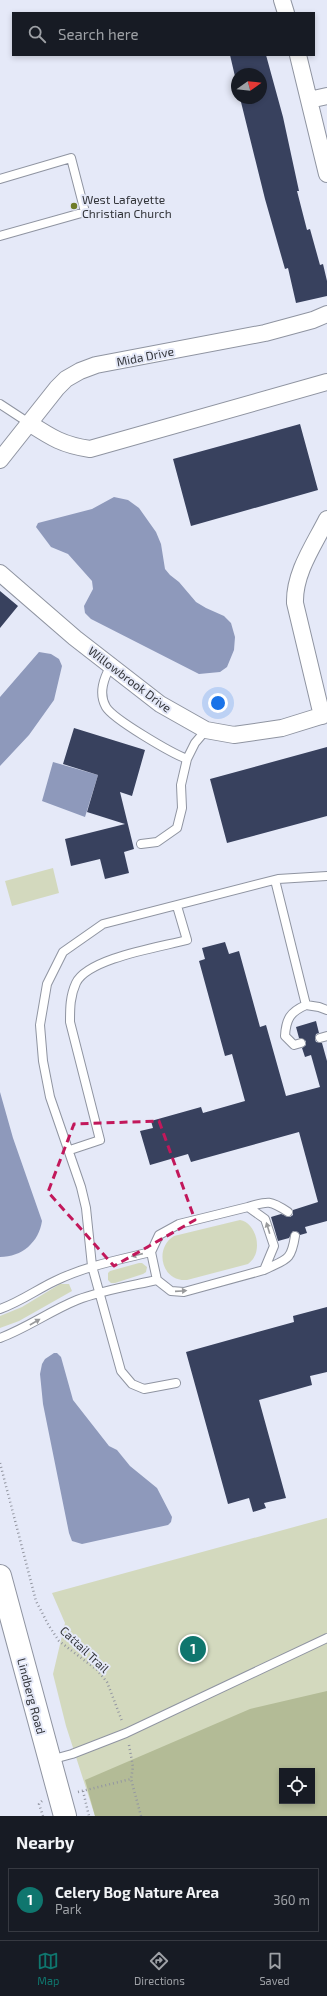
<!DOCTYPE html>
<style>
body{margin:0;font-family:"Exo 2",sans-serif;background:#242831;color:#f1f3f6}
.controls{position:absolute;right:12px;bottom:12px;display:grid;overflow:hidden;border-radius:0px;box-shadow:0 2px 6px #0003}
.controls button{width:36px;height:36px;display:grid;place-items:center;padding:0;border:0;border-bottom:1px solid #363941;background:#171b24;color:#f1f3f6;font:20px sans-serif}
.compass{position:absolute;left:231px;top:68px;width:36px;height:36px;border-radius:50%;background:#171b24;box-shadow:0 2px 6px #0003;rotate:75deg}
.you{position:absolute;left:218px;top:703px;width:14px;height:14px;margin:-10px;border:3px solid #fff;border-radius:50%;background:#1a73e8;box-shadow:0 0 0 6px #1a73e833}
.badge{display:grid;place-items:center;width:26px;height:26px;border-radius:50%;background:#0f766e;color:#fff;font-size:13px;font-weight:700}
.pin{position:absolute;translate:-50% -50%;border:2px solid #fff;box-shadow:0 1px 4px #0006}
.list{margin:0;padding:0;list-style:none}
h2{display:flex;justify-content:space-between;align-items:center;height:52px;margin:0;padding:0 16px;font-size:17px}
h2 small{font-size:13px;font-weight:400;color:#9ea1a6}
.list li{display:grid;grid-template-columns:26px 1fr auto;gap:12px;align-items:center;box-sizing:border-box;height:64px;margin:0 8px 8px;padding:0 8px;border:1px solid #363941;border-radius:0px}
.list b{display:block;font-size:15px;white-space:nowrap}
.list p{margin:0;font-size:13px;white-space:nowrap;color:#9ea1a6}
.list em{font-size:13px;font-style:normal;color:#9ea1a6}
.icon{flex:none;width:22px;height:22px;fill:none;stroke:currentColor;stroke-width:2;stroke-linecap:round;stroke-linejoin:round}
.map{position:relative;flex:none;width:327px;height:1816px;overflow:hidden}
.search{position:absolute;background:#171b24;box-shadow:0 2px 6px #0003;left:12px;right:12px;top:12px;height:44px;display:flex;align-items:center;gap:10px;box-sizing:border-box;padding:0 14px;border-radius:0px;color:#9ea1a6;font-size:15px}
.sheet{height:124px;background:#171b24}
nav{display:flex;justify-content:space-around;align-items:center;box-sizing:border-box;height:56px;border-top:1px solid #363941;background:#171b24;font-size:11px;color:#9ea1a6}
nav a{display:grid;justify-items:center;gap:2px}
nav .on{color:#0f766e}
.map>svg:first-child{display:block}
.green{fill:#d3d9be;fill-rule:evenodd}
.forest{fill:#b3bb96;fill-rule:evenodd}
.water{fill:#8e99bb}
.building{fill:#38415e}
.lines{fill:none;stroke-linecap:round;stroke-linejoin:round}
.lane-casing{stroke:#8f94a1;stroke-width:10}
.street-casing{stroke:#8f94a1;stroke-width:18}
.secondary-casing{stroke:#8f94a1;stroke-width:24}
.path{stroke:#9396a1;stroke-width:2.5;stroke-dasharray:1 3;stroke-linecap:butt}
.lane{stroke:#fff;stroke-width:8}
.street{stroke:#fff;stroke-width:16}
.secondary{stroke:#fff;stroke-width:22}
.oneway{fill:#999a9c}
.marked{fill:none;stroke:#c2185b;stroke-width:3;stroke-dasharray:8 5;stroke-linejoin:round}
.poi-dot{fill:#6f7c29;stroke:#e5e9f8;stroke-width:1.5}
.labels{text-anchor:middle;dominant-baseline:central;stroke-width:4;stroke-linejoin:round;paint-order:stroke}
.poi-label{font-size:12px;fill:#33353a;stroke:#e5e9f8;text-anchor:start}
.street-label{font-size:12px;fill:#33353a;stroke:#e5e9f8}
</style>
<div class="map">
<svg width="327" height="1816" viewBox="0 0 327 1816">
<rect width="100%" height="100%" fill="#e5e9f8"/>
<path class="green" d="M53 868 59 893 12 906 5 881Z
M240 1220C257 1223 264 1253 248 1264L187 1280C161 1282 154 1248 174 1236Z
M139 1263H142L147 1267 146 1272 143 1274 115 1283H111L108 1280V1273L110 1271Z
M60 1284H69L72 1291 19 1321 0 1328V1316L22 1307Z
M327 1518V1816H95L66 1726 53 1674 65 1623 52 1593ZM282 1771H312V1801H282Z"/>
<path class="forest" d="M327 1691V1816H95L85 1780 250 1709ZM282 1771H312V1801H282Z"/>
<path class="water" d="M114 497 128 500 139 508 156 532 161 544 165 569 170 575 179 582 196 602 206 608 224 616 231 623 235 637 234 650 227 667 220 672 199 674 91 619 85 613 84 606 93 589 92 581 68 554 51 547 36 527 38 523 92 509Z
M39 652 51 654 59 659 62 666 54 700 29 735 0 766V697Z
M53 762 98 775 85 817 42 801Z
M0 1092 13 1138 42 1221C39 1242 22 1257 0 1257Z
M54 1353H57L61 1357 73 1400 109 1446 117 1450 130 1466 157 1488 172 1517 171 1522 168 1525 82 1544 72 1541 69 1533 43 1404 40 1374 42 1364 45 1359Z"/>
<path class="building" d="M230 55H266L283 117 299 191H297L307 230 310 229 320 265 323 264 327 281V296L296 303 288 268 285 269 265 199 240 98H261V74H237V85Z
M300 424 318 490 191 526 173 459Z
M0 591 18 606 0 628Z
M74 728 145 750 132 796 120 792 134 849 124 852 129 873 105 879 100 859 71 866 65 839 125 824 87 812 98 775 63 764Z
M327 747V816L227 843 210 779Z
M225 942 229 954 239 951 260 1027 266 1025 286 1096 320 1087 311 1055 305 1057 302 1048 306 1045V1041L299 1038 296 1027 316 1021 319 1033 316 1034 315 1039 316 1042 322 1043 327 1061V1221L305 1227 307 1233 300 1235 298 1232 293 1231 289 1238 278 1241 271 1217 281 1214 290 1217 293 1215V1210L318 1202 299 1132 191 1162 188 1154 150 1165 140 1131 153 1128 151 1121 201 1107 203 1113 245 1101 232 1054 225 1056 199 961 205 959 202 948Z
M327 1307V1372L310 1376 312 1385 259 1400 286 1498 264 1503 266 1508 253 1512 249 1498 228 1504 186 1352 294 1322 293 1316Z"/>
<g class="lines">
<defs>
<path id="lane" d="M0 179 71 158 85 212 0 236
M0 404 29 423
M111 665C104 678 98 693 106 707 113 719 171 753 187 759
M141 844 157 842 177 828 182 808 181 785 187 759 195 743 206 730
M275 880 306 1005 319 1007 327 1010
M320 1038 327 1036
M301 1043 294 1045 285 1036C286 1019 290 1012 306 1005
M70 1150 100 1140 70 1022C70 1008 70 996 76 983 88 958 161 947 187 940L177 906
M248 1207C268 1201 270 1200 288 1212
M151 1252 157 1280
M264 1270C286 1259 291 1262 295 1236
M0 1309C20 1302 36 1290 55 1281 86 1266 118 1260 151 1252L159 1235 179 1224 248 1207 265 1219 274 1246 264 1270 184 1292 171 1291 157 1280C130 1286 103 1290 77 1300 50 1311 27 1328 0 1338
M176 1383 144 1389 132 1384 121 1371 92 1266 86 1208 81 1187 50 1097 43 1061 40 1025 47 984 63 952 103 924 278 879 327 876
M50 1760 72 1754 126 1733 327 1638"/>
<path id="street" d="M282 0 286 13
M298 55 327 174
M309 100 327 96
M29 423C52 438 63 445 90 449L327 382
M0 460 57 388 66 379 80 371 96 365 265 333 313 320 327 314
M0 573 75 638 160 704 206 730 234 735 282 728 327 714
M322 716 295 603C294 573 314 545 327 519"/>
<path id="secondary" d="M0 1576 65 1816"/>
</defs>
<use href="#lane" class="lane-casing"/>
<use href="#street" class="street-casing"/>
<use href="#secondary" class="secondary-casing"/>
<path class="path" d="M0 1463 36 1601 49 1626 59 1641 97 1670 107 1682 122 1721
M129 1745 133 1767 131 1779
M83 1791 89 1816
M78 1792 131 1779 141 1816
M42 1801 39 1804 43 1816"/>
<use href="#lane" class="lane"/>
<use href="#street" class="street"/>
<use href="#secondary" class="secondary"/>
</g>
<defs><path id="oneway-solid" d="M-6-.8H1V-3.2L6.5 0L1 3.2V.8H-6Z"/></defs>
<g class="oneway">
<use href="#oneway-solid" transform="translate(268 1228) rotate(-107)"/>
<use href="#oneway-solid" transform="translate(137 1255) rotate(167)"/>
<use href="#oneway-solid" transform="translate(181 1291) rotate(-4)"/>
<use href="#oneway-solid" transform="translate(35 1322) rotate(-30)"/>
</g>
<path class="marked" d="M159 1121 195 1220 114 1266 48 1192 74 1124Z"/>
<circle class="poi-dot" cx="74" cy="206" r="4"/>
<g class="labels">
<g class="poi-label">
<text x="82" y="199">West Lafayette<tspan x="82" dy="14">Christian Church</tspan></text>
</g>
<g class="street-label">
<text transform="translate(145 356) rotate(-11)">Mida Drive</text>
<text transform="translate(130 679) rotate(37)">Willowbrook Drive</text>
<text transform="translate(85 1649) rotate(43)">Cattail Trail</text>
<text transform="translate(32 1696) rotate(75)">Lindberg Road</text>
</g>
</g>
</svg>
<div class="controls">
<button><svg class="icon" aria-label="locate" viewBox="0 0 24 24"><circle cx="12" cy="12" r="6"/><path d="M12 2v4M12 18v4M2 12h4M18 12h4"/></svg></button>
</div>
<svg class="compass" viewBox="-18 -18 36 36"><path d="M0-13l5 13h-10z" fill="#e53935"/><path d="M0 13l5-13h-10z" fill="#9ea1a6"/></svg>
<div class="you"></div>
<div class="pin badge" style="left:193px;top:1649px">1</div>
<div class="search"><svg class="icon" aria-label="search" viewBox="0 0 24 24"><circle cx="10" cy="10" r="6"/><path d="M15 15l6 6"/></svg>Search here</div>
</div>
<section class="sheet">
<h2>Nearby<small></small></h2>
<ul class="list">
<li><span class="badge">1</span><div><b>Celery Bog Nature Area</b><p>Park</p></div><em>360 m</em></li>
</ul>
</section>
<nav>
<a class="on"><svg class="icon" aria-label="map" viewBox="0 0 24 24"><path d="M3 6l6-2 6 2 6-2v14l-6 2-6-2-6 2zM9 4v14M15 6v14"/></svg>Map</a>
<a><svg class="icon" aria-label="directions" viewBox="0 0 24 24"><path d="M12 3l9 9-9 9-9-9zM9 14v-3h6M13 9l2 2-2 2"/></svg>Directions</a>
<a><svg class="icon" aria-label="saved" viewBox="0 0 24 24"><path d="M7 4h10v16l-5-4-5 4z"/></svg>Saved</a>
</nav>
